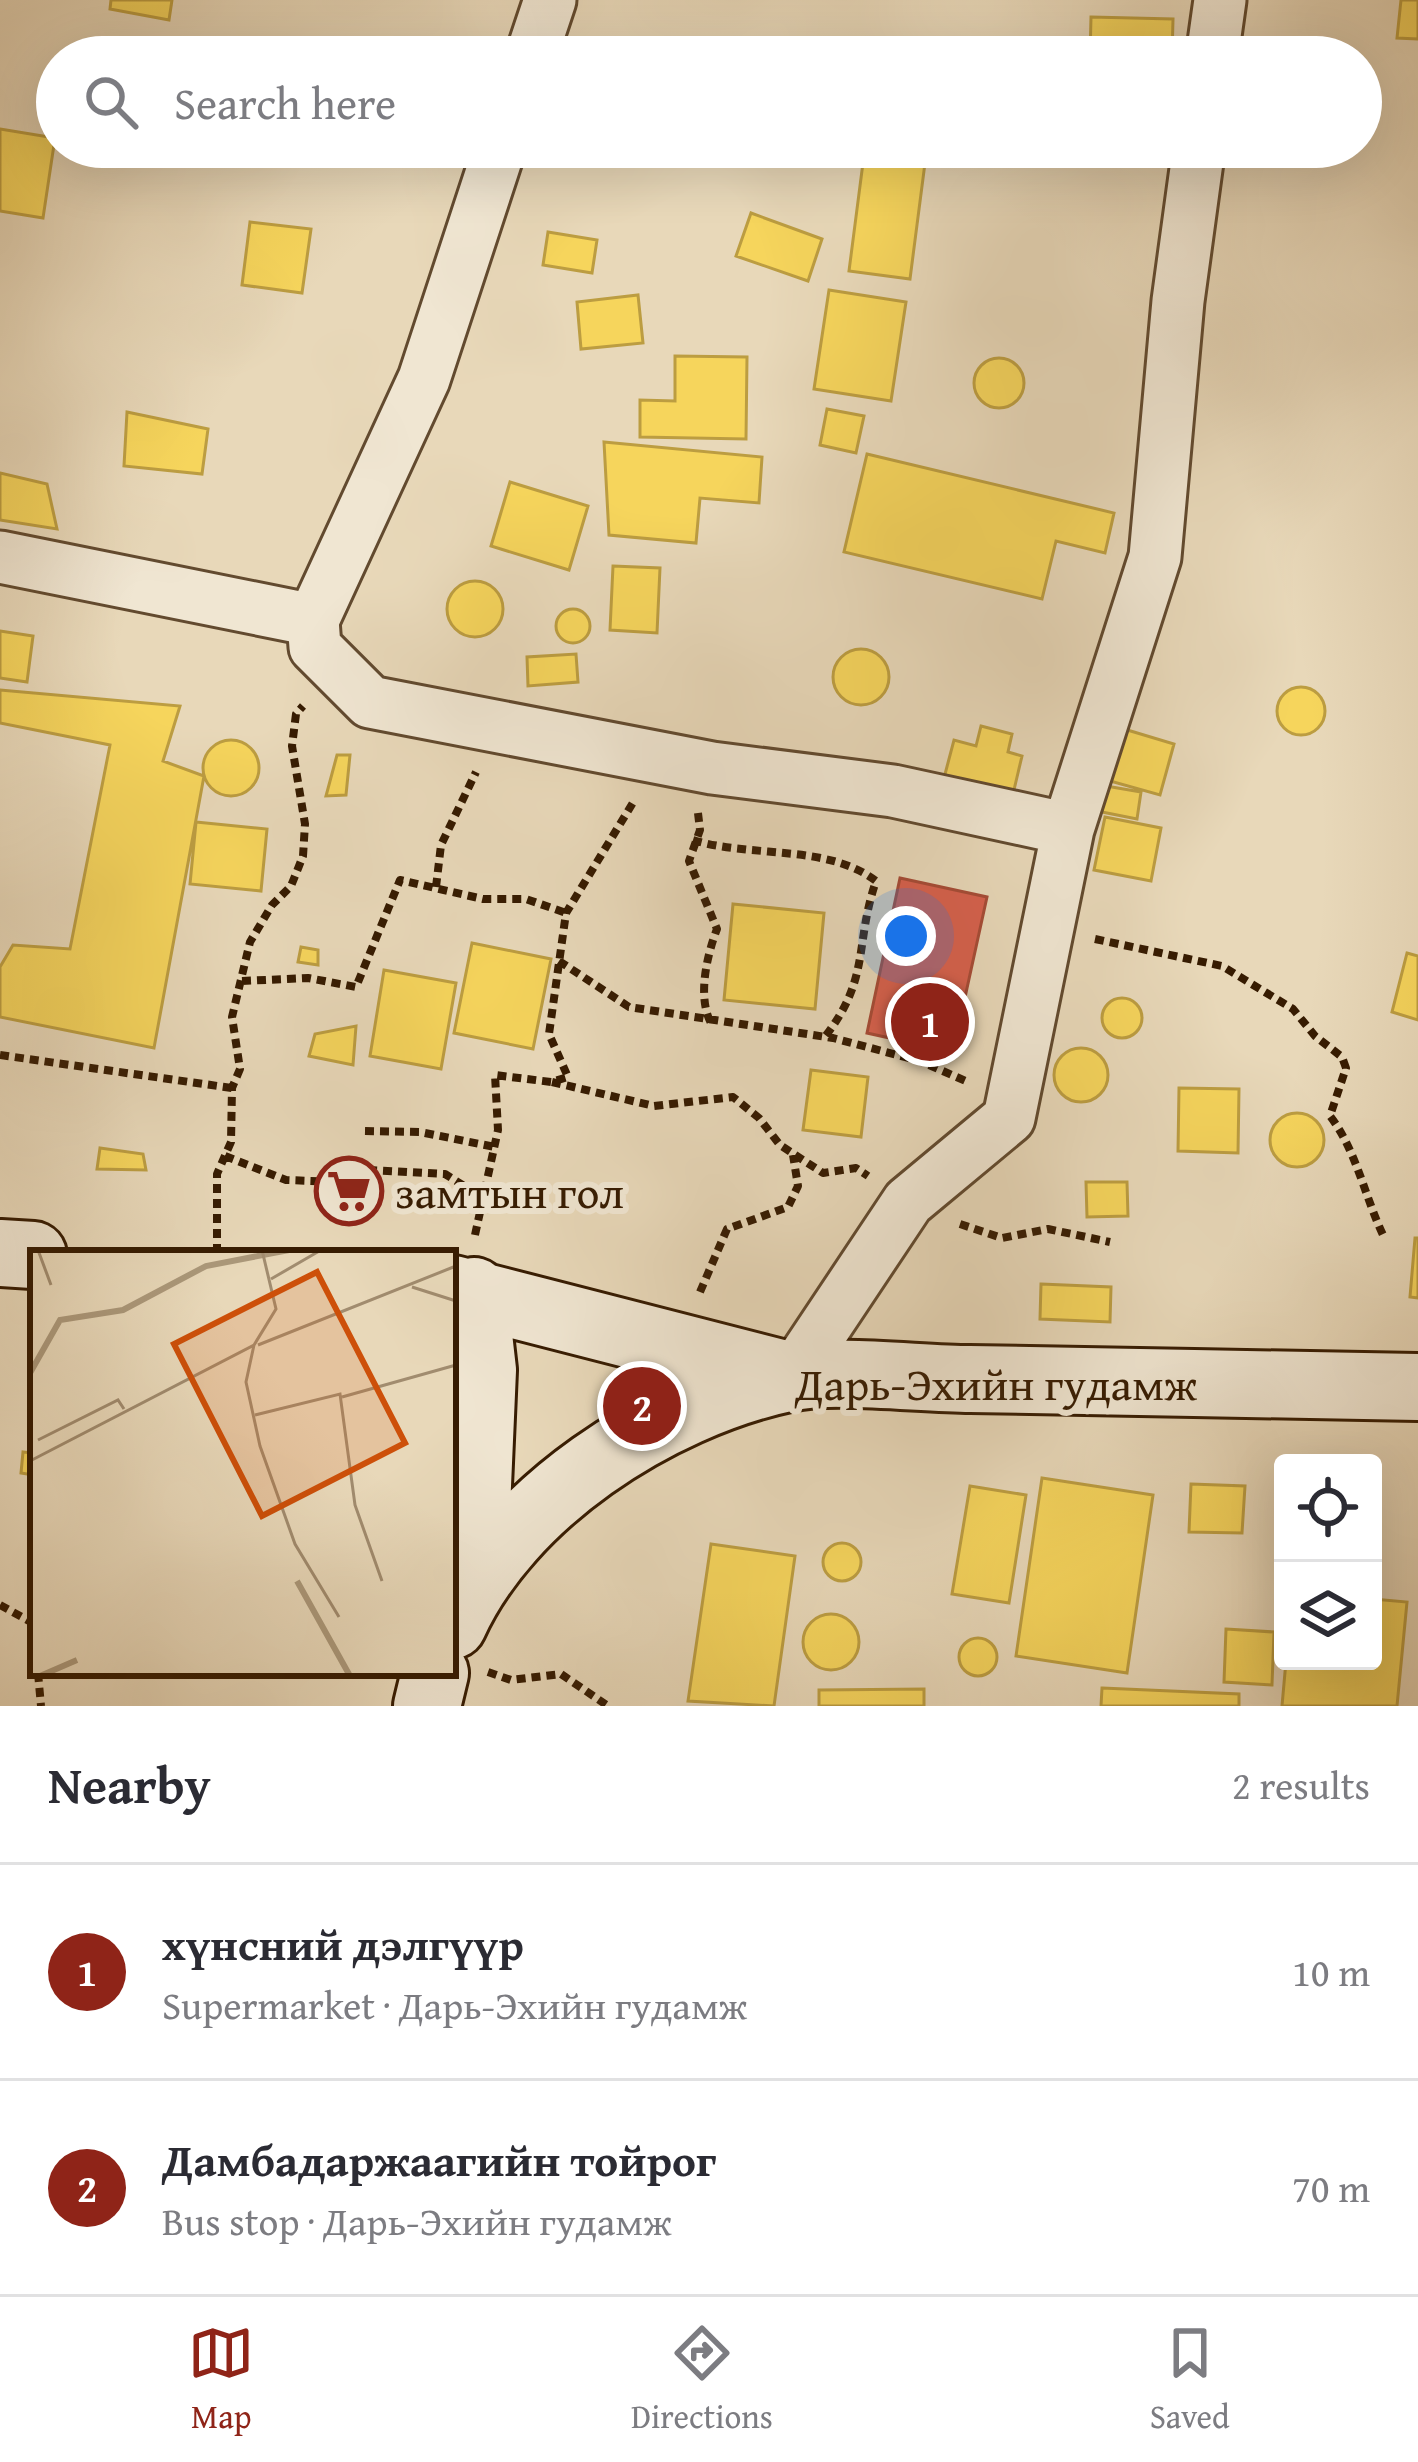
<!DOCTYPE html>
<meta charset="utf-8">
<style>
body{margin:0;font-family:"Gentium Book Plus",serif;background:#f7f7f7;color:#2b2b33}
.controls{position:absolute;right:36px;bottom:36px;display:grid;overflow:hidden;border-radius:12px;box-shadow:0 12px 48px #0002}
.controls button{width:108px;height:108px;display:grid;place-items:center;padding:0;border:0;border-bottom:3px solid #e1e1e2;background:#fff;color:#2b2b33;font:60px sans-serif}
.you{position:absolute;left:906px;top:936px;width:42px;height:42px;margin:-30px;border:9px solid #fff;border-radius:50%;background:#1a73e8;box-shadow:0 0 0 18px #1a73e833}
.badge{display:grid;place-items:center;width:78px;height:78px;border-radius:50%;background:#8f2418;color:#fff;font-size:39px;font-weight:700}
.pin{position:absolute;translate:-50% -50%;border:6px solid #fff;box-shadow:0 3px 12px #0006}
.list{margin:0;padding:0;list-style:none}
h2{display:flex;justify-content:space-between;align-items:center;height:156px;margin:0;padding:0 48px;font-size:51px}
h2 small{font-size:39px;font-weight:400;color:#7c7c81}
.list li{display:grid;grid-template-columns:78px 1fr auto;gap:36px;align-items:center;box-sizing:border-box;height:216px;padding:0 48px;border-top:3px solid #e1e1e2}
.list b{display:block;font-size:45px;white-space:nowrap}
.list p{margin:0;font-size:39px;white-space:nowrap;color:#7c7c81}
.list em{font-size:39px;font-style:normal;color:#7c7c81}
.icon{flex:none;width:66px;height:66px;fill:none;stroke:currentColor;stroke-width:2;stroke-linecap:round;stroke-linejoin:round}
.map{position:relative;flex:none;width:1418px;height:1706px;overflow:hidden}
.search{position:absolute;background:#fff;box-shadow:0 12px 48px #0002;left:36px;right:36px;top:36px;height:132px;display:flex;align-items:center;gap:30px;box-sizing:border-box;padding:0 42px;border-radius:66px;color:#7c7c81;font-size:45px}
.sheet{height:588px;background:#fff}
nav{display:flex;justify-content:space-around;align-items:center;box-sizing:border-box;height:168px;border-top:3px solid #e1e1e2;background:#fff;font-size:33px;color:#7c7c81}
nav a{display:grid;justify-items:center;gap:6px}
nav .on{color:#8f2418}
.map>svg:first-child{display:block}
.homes{fill:#f6d55c;stroke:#bc9d41;stroke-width:3}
.shops{fill:#d6604d;stroke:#a64b36;stroke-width:3}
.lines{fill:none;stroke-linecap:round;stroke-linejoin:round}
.street-casing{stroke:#624a2f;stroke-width:57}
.secondary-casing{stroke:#361b01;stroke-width:72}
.path{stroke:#361b01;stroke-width:8;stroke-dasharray:9 6;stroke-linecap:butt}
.street{stroke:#f0e6d2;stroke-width:51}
.secondary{stroke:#f0e6d2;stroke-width:66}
.labels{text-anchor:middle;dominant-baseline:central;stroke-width:12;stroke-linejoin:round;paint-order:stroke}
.poi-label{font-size:45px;fill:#361b01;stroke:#f0e6d2;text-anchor:start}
.street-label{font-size:45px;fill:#361b01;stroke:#f0e6d2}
.inset-river{fill:none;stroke:#ab987a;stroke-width:6}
.inset-road{fill:none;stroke:#a18c6f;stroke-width:3}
.view{fill:#cd500a;fill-opacity:0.15;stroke:#cd500a;stroke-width:6}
.inset-edge{fill:none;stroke:#361b01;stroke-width:6}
</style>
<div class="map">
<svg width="1418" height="1706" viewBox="0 0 1418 1706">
<rect width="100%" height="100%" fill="#e8d8b9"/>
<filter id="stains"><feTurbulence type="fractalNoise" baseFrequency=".00167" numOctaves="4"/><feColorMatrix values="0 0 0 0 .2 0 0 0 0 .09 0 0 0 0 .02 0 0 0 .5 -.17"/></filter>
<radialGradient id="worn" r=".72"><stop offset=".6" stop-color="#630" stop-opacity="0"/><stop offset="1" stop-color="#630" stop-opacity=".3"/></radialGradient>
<path class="homes" d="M111 0H172L169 20 110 9Z
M1401 0H1418V39L1397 38Z
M1091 17 1173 19 1172 57H1090Z
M93 42 172 51 171 57H92Z
M0 129 55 138 43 218 0 211Z
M864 155 925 163 910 279 849 271Z
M751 213 822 239 808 281 736 256Z
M250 222 311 229 302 293 242 285Z
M548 232 597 240 592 273 543 265Z
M829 290 906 302 891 401 814 389Z
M638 295 643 343 581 349 577 302Z
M675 356 747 357 746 439 640 437V400L675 401Z
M974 383a25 25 0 1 1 50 0a25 25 0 1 1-50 0Z
M827 409 864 416 856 453 820 445Z
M127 412 208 429 202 474 124 466Z
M604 442 762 457 759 503 700 498 696 543 609 535Z
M867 454 1114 513 1105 553 1056 541 1042 599 844 552Z
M0 473 47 484 57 529 0 520Z
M510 482 588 506 569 570 491 546Z
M613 566 660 568 657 633 610 630Z
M447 609a28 28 0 1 1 56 0a28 28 0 1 1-56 0Z
M556 626a17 17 0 1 1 34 0a17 17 0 1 1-34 0Z
M0 631 33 636 27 682 0 678Z
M833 677a28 28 0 1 1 56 0a28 28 0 1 1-56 0Z
M576 654 578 682 528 686 527 657Z
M1277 711a24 24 0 1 1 48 0a24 24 0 1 1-48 0Z
M0 690 180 706 163 761 204 776 154 1048 0 1017V967L13 945 70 949 110 745 0 723Z
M981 726 1012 734 1008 752 1022 756 1013 794 944 778 954 740 976 746Z
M1124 729 1174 744 1160 795 1110 781Z
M203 768a28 28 0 1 1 56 0a28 28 0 1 1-56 0Z
M337 755H350L346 795 326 796Z
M1106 786 1141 792 1137 819 1102 812Z
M1105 817 1161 828 1151 881 1094 870Z
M196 822 267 829 261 891 190 884Z
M733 904 824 913 815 1009 724 1000Z
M472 943 551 959 533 1049 454 1033Z
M301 947 318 950V965L298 962Z
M1407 953 1418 956V1020L1392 1012Z
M384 970 456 983 441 1069 370 1056Z
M1102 1018a20 20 0 1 1 40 0a20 20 0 1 1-40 0Z
M356 1026 353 1065 309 1056 315 1034Z
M1054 1075a27 27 0 1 1 54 0a27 27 0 1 1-54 0Z
M811 1070 868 1077 861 1137 803 1130Z
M1179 1088 1239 1089 1238 1153 1178 1151Z
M1270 1140a27 27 0 1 1 54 0a27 27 0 1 1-54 0Z
M100 1148 143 1154 146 1170 97 1169Z
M1086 1182H1127L1128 1216 1087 1217Z
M1415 1238H1418V1298L1410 1297Z
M1041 1284 1111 1287 1110 1322 1040 1319Z
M23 1452 33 1453V1475L21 1473Z
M1042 1478 1153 1495 1127 1673 1016 1656Z
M1191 1484 1245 1486 1242 1533 1189 1532Z
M970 1486 1026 1495 1009 1603 952 1594Z
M823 1562a19 19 0 1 1 38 0a19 19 0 1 1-38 0Z
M711 1544 795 1556 774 1706 688 1701Z
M1373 1599 1407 1602 1397 1706H1282L1286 1661H1373Z
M803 1642a28 28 0 1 1 56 0a28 28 0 1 1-56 0Z
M1226 1629 1274 1632 1272 1685 1224 1682Z
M959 1657a19 19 0 1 1 38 0a19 19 0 1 1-38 0Z
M1102 1688 1239 1694V1706H1101Z
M924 1689V1706H819V1690Z"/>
<path class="shops" d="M900 878 987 897 953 1052 867 1033Z"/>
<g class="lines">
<defs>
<path id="street" d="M531 57 550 0
M1212 57 1220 0
M500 147 424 379 313 620 315 647 370 702 712 768 893 791 1068 829
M0 557 313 620
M792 1376 908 1202 1009 1118 1068 829 1155 557 1178 301 1199 147"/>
<path id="secondary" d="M0 1253 33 1255
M453 1289 792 1376
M474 1291 483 1370 474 1578
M453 1625C509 1502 657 1406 788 1378 834 1368 920 1379 970 1379 1119 1382 1269 1384 1418 1387
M427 1706 435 1673"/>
</defs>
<use href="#street" class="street-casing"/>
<use href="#secondary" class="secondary-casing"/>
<path class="path" d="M698 813 700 830 689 861 717 929C707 955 697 997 711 1023
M693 840C751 858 828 844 876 881 854 946 871 978 824 1038
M436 887 441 845 476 772
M1095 939 1222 966 1293 1009 1315 1036 1342 1057 1346 1068 1330 1116C1357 1151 1365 1199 1385 1239
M559 961 629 1007 833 1038 920 1061 968 1082
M242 981 308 978 356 987 400 880 483 899H526L566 913
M0 1055 232 1088
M552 1082 654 1106 733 1097 759 1118 780 1145 823 1173 856 1168 868 1176
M365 1131 420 1132 495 1147
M225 1156 286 1180 341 1182 370 1170 445 1174 483 1198
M960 1224 1002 1238 1048 1229 1110 1242
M475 1235 498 1130 495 1075 551 1082 568 1077 549 1034 566 913 634 801
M217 1253V1174L231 1142 232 1088 240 1069 232 1017 250 942 272 905 291 886 303 856 305 824 292 746 296 714 303 706
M700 1292 727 1229 788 1207 798 1186 793 1155
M0 1605 31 1622 33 1638
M488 1672 511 1680 561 1674 608 1706
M38 1673 41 1706"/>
<use href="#street" class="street"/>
<use href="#secondary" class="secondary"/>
</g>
<defs>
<symbol id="supermarket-ring" viewBox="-11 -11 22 22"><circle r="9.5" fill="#f0e6d2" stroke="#8f2418" stroke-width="1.5"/><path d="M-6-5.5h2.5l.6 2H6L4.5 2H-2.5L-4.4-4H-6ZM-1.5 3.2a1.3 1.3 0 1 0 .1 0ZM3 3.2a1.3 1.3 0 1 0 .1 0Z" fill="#8f2418"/></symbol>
</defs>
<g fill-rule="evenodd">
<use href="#supermarket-ring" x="311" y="1153" width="76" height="76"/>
</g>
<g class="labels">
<g class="poi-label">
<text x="395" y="1191">замтын гол</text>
</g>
<g class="street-label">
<text x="996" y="1383">Дарь-Эхийн гудамж</text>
</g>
</g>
<g transform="translate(30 1250)">
<rect width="426" height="426" fill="#e8d8b9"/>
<path class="inset-river" d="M0 123 30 70 93 60 176 16 259 0M267 331 320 426M10 426 47 410"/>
<path class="inset-road" d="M8 0 21 35M241 29 291 0M382 37 426 51M224 95 216 132 230 196 265 294 309 367M228 95 426 16M312 147 426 115M225 165 310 144 325 255 352 331M8 190 88 150 94 159M0 211 224 95 246 59 232 0"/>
<path class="view" d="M287 22 375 193 232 266 144 94Z"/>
<rect width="426" height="426" class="inset-edge"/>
</g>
<rect width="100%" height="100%" filter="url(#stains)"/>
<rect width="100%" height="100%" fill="url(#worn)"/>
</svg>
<div class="controls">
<button><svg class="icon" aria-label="locate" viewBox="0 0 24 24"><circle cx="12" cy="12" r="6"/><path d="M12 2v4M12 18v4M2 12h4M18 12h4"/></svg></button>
<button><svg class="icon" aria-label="layers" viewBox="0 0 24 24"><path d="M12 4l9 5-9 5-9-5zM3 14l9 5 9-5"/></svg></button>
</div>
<div class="you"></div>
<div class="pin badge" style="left:930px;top:1022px">1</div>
<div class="pin badge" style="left:642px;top:1406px">2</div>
<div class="search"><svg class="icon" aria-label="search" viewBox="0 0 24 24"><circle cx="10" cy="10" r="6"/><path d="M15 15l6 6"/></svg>Search here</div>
</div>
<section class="sheet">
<h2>Nearby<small>2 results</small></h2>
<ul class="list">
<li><span class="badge">1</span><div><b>хүнсний дэлгүүр</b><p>Supermarket · Дарь-Эхийн гудамж</p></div><em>10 m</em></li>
<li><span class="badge">2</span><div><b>Дамбадаржаагийн тойрог</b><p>Bus stop · Дарь-Эхийн гудамж</p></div><em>70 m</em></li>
</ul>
</section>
<nav>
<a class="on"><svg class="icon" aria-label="map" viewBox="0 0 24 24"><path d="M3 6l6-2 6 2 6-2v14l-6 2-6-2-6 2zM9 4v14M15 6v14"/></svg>Map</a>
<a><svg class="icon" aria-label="directions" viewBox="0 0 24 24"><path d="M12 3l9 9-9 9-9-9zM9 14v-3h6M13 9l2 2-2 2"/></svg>Directions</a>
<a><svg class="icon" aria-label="saved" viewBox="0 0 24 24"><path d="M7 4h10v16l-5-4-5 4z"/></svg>Saved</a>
</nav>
